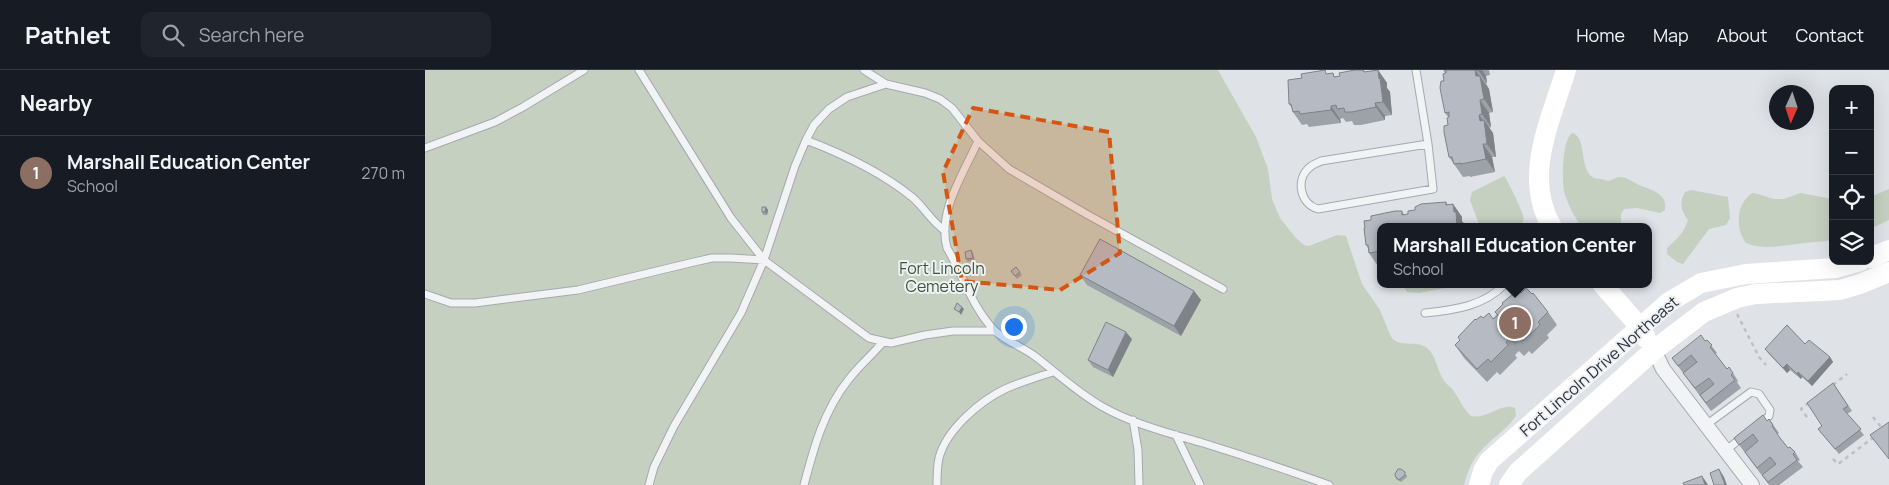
<!DOCTYPE html>
<meta charset="utf-8">
<style>
body{margin:0;font-family:Manrope,sans-serif;background:#20242c;color:#f1f3f6}
.controls{position:absolute;right:15px;top:15px;display:grid;overflow:hidden;border-radius:10px;box-shadow:0 5px 20px #0002}
.controls button{width:45px;height:45px;display:grid;place-items:center;padding:0;border:0;border-bottom:1px solid #363941;background:#171b24;color:#f1f3f6;font:25px sans-serif}
.compass{position:absolute;left:1344px;top:15px;width:45px;height:45px;border-radius:50%;background:#171b24;box-shadow:0 5px 20px #0002;rotate:183deg}
.you{position:absolute;left:588px;top:256px;width:18px;height:18px;margin:-12px;border:4px solid #fff;border-radius:50%;background:#1a73e8;box-shadow:0 0 0 8px #1a73e833}
.badge{display:grid;place-items:center;width:32px;height:32px;border-radius:50%;background:#0b8043;color:#fff;font-size:16px;font-weight:700}
.pin{position:absolute;translate:-50% -50%;border:2px solid #fff;box-shadow:0 1px 5px #0006}
.popup{position:absolute;left:952px;top:153px;width:275px;height:65px;box-sizing:border-box;display:grid;place-content:center;border-radius:10px;background:#171b24;filter:drop-shadow(0 1px 4px #0005);font-size:16px;white-space:nowrap;color:#9ea1a6}
.popup b{font-size:19px;color:#f1f3f6}
.popup::after{content:'';position:absolute;left:50%;top:100%;margin-left:-10px;border:10px solid transparent;border-top-color:#171b24}
.list{margin:0;padding:0;list-style:none}
h2{display:flex;justify-content:space-between;align-items:center;height:65px;margin:0;padding:0 20px;font-size:21px}
h2 small{font-size:16px;font-weight:400;color:#9ea1a6}
.list li{display:grid;grid-template-columns:32px 1fr auto;gap:15px;align-items:center;box-sizing:border-box;height:75px;padding:0 20px;border-top:1px solid #363941}
.list b{display:block;font-size:19px;white-space:nowrap}
.list p{margin:0;font-size:16px;white-space:nowrap;color:#9ea1a6}
.list em{font-size:16px;font-style:normal;color:#9ea1a6}
.icon{flex:none;width:28px;height:28px;fill:none;stroke:currentColor;stroke-width:2;stroke-linecap:round;stroke-linejoin:round}
.map{position:relative;flex:none;width:1464px;height:415px;overflow:hidden}
header{display:flex;align-items:center;gap:30px;box-sizing:border-box;height:70px;padding:0 25px;background:#171b24;border-bottom:1px solid #363941}
header strong{font-size:24px}
nav{display:flex;gap:28px;margin-inline-start:auto;font-size:18px}
.search{width:350px;height:45px;background:#20242c;display:flex;align-items:center;gap:12px;box-sizing:border-box;padding:0 18px;border-radius:10px;color:#9ea1a6;font-size:19px}
main{display:flex}
aside{flex:1;background:#171b24}
.map>svg:first-child{display:block}
.green{fill:#c5d0c1}
.lines{fill:none;stroke-linecap:round;stroke-linejoin:round}
.lane-casing{stroke:#a5a9b0;stroke-width:9}
.street-casing{stroke:#a5a9b0;stroke-width:16}
.path{stroke:#bdc0c5;stroke-width:2.5;stroke-dasharray:4 4;stroke-linecap:butt}
.lane{stroke:#f1f3f5;stroke-width:7}
.street{stroke:#f1f3f5;stroke-width:14}
.secondary{stroke:#fff;stroke-width:20}
.wall{fill:#9da1a8}
.shaded-wall{fill:#7f8388}
.building{fill:#b6bbc3;stroke:#7f8388}
.marked{fill:#d55511;fill-opacity:0.2;stroke:#d55511;stroke-width:4;stroke-dasharray:10 6;stroke-linejoin:round}
.labels{text-anchor:middle;dominant-baseline:central;stroke-width:4;stroke-linejoin:round;paint-order:stroke}
.park-label{font-size:16px;fill:#3e5638;stroke:#eef1f4}
.street-label{font-size:16px;fill:#29303c;stroke:#eef1f4}
</style>
<header>
<strong>Pathlet</strong>
<div class="search"><svg class="icon" aria-label="search" viewBox="0 0 24 24"><circle cx="10" cy="10" r="6"/><path d="M15 15l6 6"/></svg>Search here</div>
<nav><a>Home</a><a>Map</a><a>About</a><a>Contact</a></nav>
</header>
<main>
<aside>
<h2>Nearby<small></small></h2>
<ul class="list">
<li><span class="badge" style="background:#8d6e63">1</span><div><b>Marshall Education Center</b><p>School</p></div><em>270 m</em></li>
</ul>
</aside>
<div class="map">
<svg width="1464" height="415" viewBox="0 0 1464 415">
<rect width="100%" height="100%" fill="#dfe2e7"/>
<path class="green" d="M0 0H793L831 67 843 99 847 129 855 148 870 167 879 175 884 176 912 165 921 166 937 214 955 240 966 267C976 279 991 269 1002 278 1012 286 1012 302 1020 312 1022 315 1026 317 1028 320 1034 328 1038 339 1046 346 1062 350 1076 332 1090 338L1091 346C1081 361 1065 369 1054 383 1046 392 1042 404 1039 415H0Z
M1147 63C1161 66 1155 94 1165 105 1169 110 1177 108 1183 111 1187 110 1191 107 1195 107 1202 107 1208 112 1214 115 1226 120 1243 123 1240 140L1235 143 1212 138 1199 139 1196 144V157H1157C1149 147 1142 133 1139 121 1137 109 1137 71 1147 63Z
M1079 106C1082 108 1097 141 1098 145 1099 149 1098 153 1097 157H1055L1045 130 1047 122Z
M1464 119V150L1445 159V127Z
M1266 120 1303 127 1305 148 1301 155 1284 159 1258 194 1252 192 1242 184V178C1252 169 1259 163 1263 150 1256 141 1254 133 1260 122Z
M1327 123 1333 124 1349 129H1359L1375 123 1408 129V170C1396 172 1384 172 1372 174 1355 176 1337 180 1321 173 1310 158 1311 134 1327 123Z
M977 214H1041L994 223 982 222Z"/>
<g class="lines">
<defs>
<path id="lane" d="M214 0 306 148 339 190
M439 0 461 14
M991 0 1003 74 1008 119 893 139C875 134 870 109 885 97 888 94 893 93 896 91L1003 74
M381 70C418 84 456 102 487 127 499 137 506 151 519 160
M553 71C539 103 512 142 522 178 538 205 547 237 569 260 580 271 598 277 611 287 633 304 653 323 678 337 708 354 744 363 778 373 820 386 862 400 904 415
M0 78 70 52 98 37 159 0
M0 224 26 233H50L153 220 269 192 287 188H306L339 190 444 268 466 273 500 265 528 261H570
M1000 243C1030 240 1059 236 1080 214
M708 350 713 380 714 415
M1281 355 1326 322 1334 324 1345 340 1344 346 1335 354
M751 365 775 415
M1300 381 1319 366
M224 415 229 397 249 356 316 243 339 190 370 96 381 70 389 55 404 39 422 27 461 14 500 23 515 29 527 38 553 71 584 99 663 145 798 219
M379 415C389 377 399 340 424 309 434 296 447 285 458 272
M512 415C512 406 512 397 514 388 521 360 555 331 580 319 596 312 612 307 628 302"/>
<path id="street" d="M1229 280 1238 299 1327 415"/>
</defs>
<use href="#lane" class="lane-casing"/>
<use href="#street" class="street-casing"/>
<path class="path" d="M1312 244 1334 287 1341 295
M1408 315 1422 304
M1382 347 1376 339 1385 332
M1448 347 1456 357V360
M1408 389 1413 394 1449 367"/>
<use href="#lane" class="lane"/>
<use href="#street" class="street"/>
<path class="secondary" d="M1127 157C1097 107 1126 50 1141 0
M1445 188 1464 180
M1177 214 1215 257 1221 268
M1054 415 1058 401 1064 391 1244 232 1276 213 1321 204 1410 198 1435 191
M1084 415 1093 402 1229 280 1279 242 1312 228 1331 224 1415 220 1435 214 1464 202"/>
</g>
<path class="wall" d="M939 0 940 2 953 0 962 13V18L965 22 967 45 960 46V50L936 55H929L927 51 921 52 918 48 915 49 916 53 884 57 882 54 877 55 868 42 867 38 864 34 903 4 911 7Z
M1018 0H1064L1065 5 1061 6 1062 13H1061L1064 19 1068 42 1064 43 1066 57 1064 58 1068 63 1071 87H1067L1070 102 1045 107V106L1038 107 1024 87 1023 55 1024 48 1020 43 1019 11 1020 3Z
M1021 132 1023 135 1028 134 1037 147V151L1040 155V157H956V195L953 196 944 183 943 178 941 175 939 158H940L939 151 946 150V146L970 141H977L979 145 983 144V141L990 140V137L996 134Z
M341 137 343 140 342 145H338L337 142Z
M546 180 548 183 550 190 543 192 541 189Z
M591 197 597 205 592 209 586 201Z
M655 205 769 221 776 230 756 266 662 215Z
M1096 223 1123 242 1132 255 1122 265 1124 268 1107 284 1104 281 1099 286 1094 281 1090 285 1092 288 1075 305 1072 302 1062 312 1039 288 1030 275 1035 270 1033 267 1051 250 1068 249 1072 245 1070 242Z
M707 269 688 307 668 297 663 290Z
M1282 270 1292 283 1290 284 1302 299 1308 303 1313 311 1312 312 1316 318 1286 341 1247 288Z
M1380 274 1405 287 1408 292 1387 316 1377 307 1376 309 1365 300 1362 303 1344 284 1340 279Z
M1408 313 1427 341 1422 344 1439 365 1414 384 1393 359 1397 356Z
M1344 349 1354 363 1352 364 1363 378 1370 382 1375 390 1373 391 1378 397 1354 415H1344L1309 368Z
M970 404 982 405V407L976 412 971 409 970 406Z"/>
<path class="shaded-wall" d="M953 0 962 13V18L965 22 967 45 958 32Z
M1050 0 1064 19 1068 42 1059 29 1051 6Z
M1053 0H1057L1061 6 1062 13Z
M1055 30 1064 43 1066 57 1057 44Z
M950 33 960 46V50L951 37Z
M906 36 915 49 916 53 906 40Z
M1054 45 1059 52V50L1068 63 1071 87 1062 74 1055 51Z
M1058 74 1067 87 1070 102 1061 89Z
M1028 134 1037 147V151L1040 155V157H1032Z
M341 137 343 140 342 145 340 142Z
M769 221 776 230 756 266 749 256Z
M537 237 539 239 536 245 534 242Z
M701 262 707 269 688 307 683 300Z
M1405 287 1408 292 1387 316 1383 311Z
M1362 294 1365 300 1362 303 1358 298Z
M1373 302 1377 307 1376 309 1372 304Z
M1294 399 1299 407 1302 415H1300Z
M1277 406 1282 413 1283 415H1280Z"/>
<path class="building" d="M900 0 901 4 908 3 909 7 915 6 914 3 930 0H938L939 2 953 0 954 9 955 8 958 32 950 33 951 37 927 42H920L919 38 912 39 911 35 906 36V40L875 44 874 41 868 42 866 34H864L863 10 877 8 876 4Z
M1021 0H1053H1050L1051 6H1055L1059 29 1055 30 1057 44 1054 45 1055 51 1059 50 1062 74H1058L1061 89 1036 94V93L1029 94 1027 87H1024L1019 62V56L1023 55 1022 48 1024 47V42L1020 43 1015 18 1016 11H1019L1018 4 1021 3Z
M1021 132V135L1028 134 1029 142H1031L1032 157H956V181L944 183 943 175H941L939 158H940L939 151 946 150V146L970 141H977V145L983 144V141L990 140V137L996 134Z
M337 137H341L340 142H337Z
M675 169 769 221 749 256 655 205Z
M546 180 548 188 541 189 540 182Z
M591 197 595 202 590 206 586 201Z
M1101 218 1107 224 1108 223 1123 242 1113 252 1115 255 1098 271 1095 268 1090 273 1085 268 1081 272 1083 275 1066 292 1063 289 1052 299 1030 275 1035 270 1033 267 1050 249 1051 250 1056 246 1058 248 1064 243 1068 249 1073 245 1070 242 1078 234 1077 233 1093 220 1096 223Z
M532 233 537 237 534 242 529 239Z
M681 252 701 262 683 300 663 290Z
M1362 255 1380 274 1384 270 1405 287 1383 311 1373 302 1372 304 1362 294 1358 298 1340 279Z
M1276 265 1280 271 1282 270 1287 275 1285 277 1302 299 1304 297 1308 303 1306 305 1310 310 1281 333 1275 325 1289 314 1284 308 1270 318 1258 303 1272 292 1266 285 1253 296 1247 288Z
M1408 313 1423 336 1418 339 1436 359 1410 379 1393 359 1397 356 1382 333Z
M1338 345 1342 351 1344 349 1348 355 1347 356 1355 368 1363 378 1365 377 1370 382 1368 384 1372 390 1343 412 1337 405 1351 394 1345 387 1332 398 1320 382 1333 371 1328 364 1314 375 1309 368Z
M1464 352V389L1445 365Z
M973 399H976L980 402V405L974 410 970 406V404Z
M1294 399 1300 415H1289L1285 403Z
M1277 406 1280 415H1259L1258 413Z"/>
<path class="marked" d="M548 38 684 62 695 183 635 220 537 211 518 102Z"/>
<g class="labels">
<g class="park-label">
<text x="517" y="198">Fort Lincoln<tspan x="517" dy="18">Cemetery</tspan></text>
</g>
<g class="street-label">
<text transform="translate(1174 296) rotate(-41)">Fort Lincoln Drive Northeast</text>
</g>
</g>
</svg>
<div class="controls">
<button>+</button>
<button>−</button>
<button><svg class="icon" aria-label="locate" viewBox="0 0 24 24"><circle cx="12" cy="12" r="6"/><path d="M12 2v4M12 18v4M2 12h4M18 12h4"/></svg></button>
<button><svg class="icon" aria-label="layers" viewBox="0 0 24 24"><path d="M12 4l9 5-9 5-9-5zM3 14l9 5 9-5"/></svg></button>
</div>
<svg class="compass" viewBox="-18 -18 36 36"><path d="M0-13l5 13h-10z" fill="#e53935"/><path d="M0 13l5-13h-10z" fill="#9ea1a6"/></svg>
<div class="you"></div>
<div class="pin badge" style="left:1090px;top:253px;background:#8d6e63">1</div>
<div class="popup"><b>Marshall Education Center</b>School</div>
</div>
</main>
